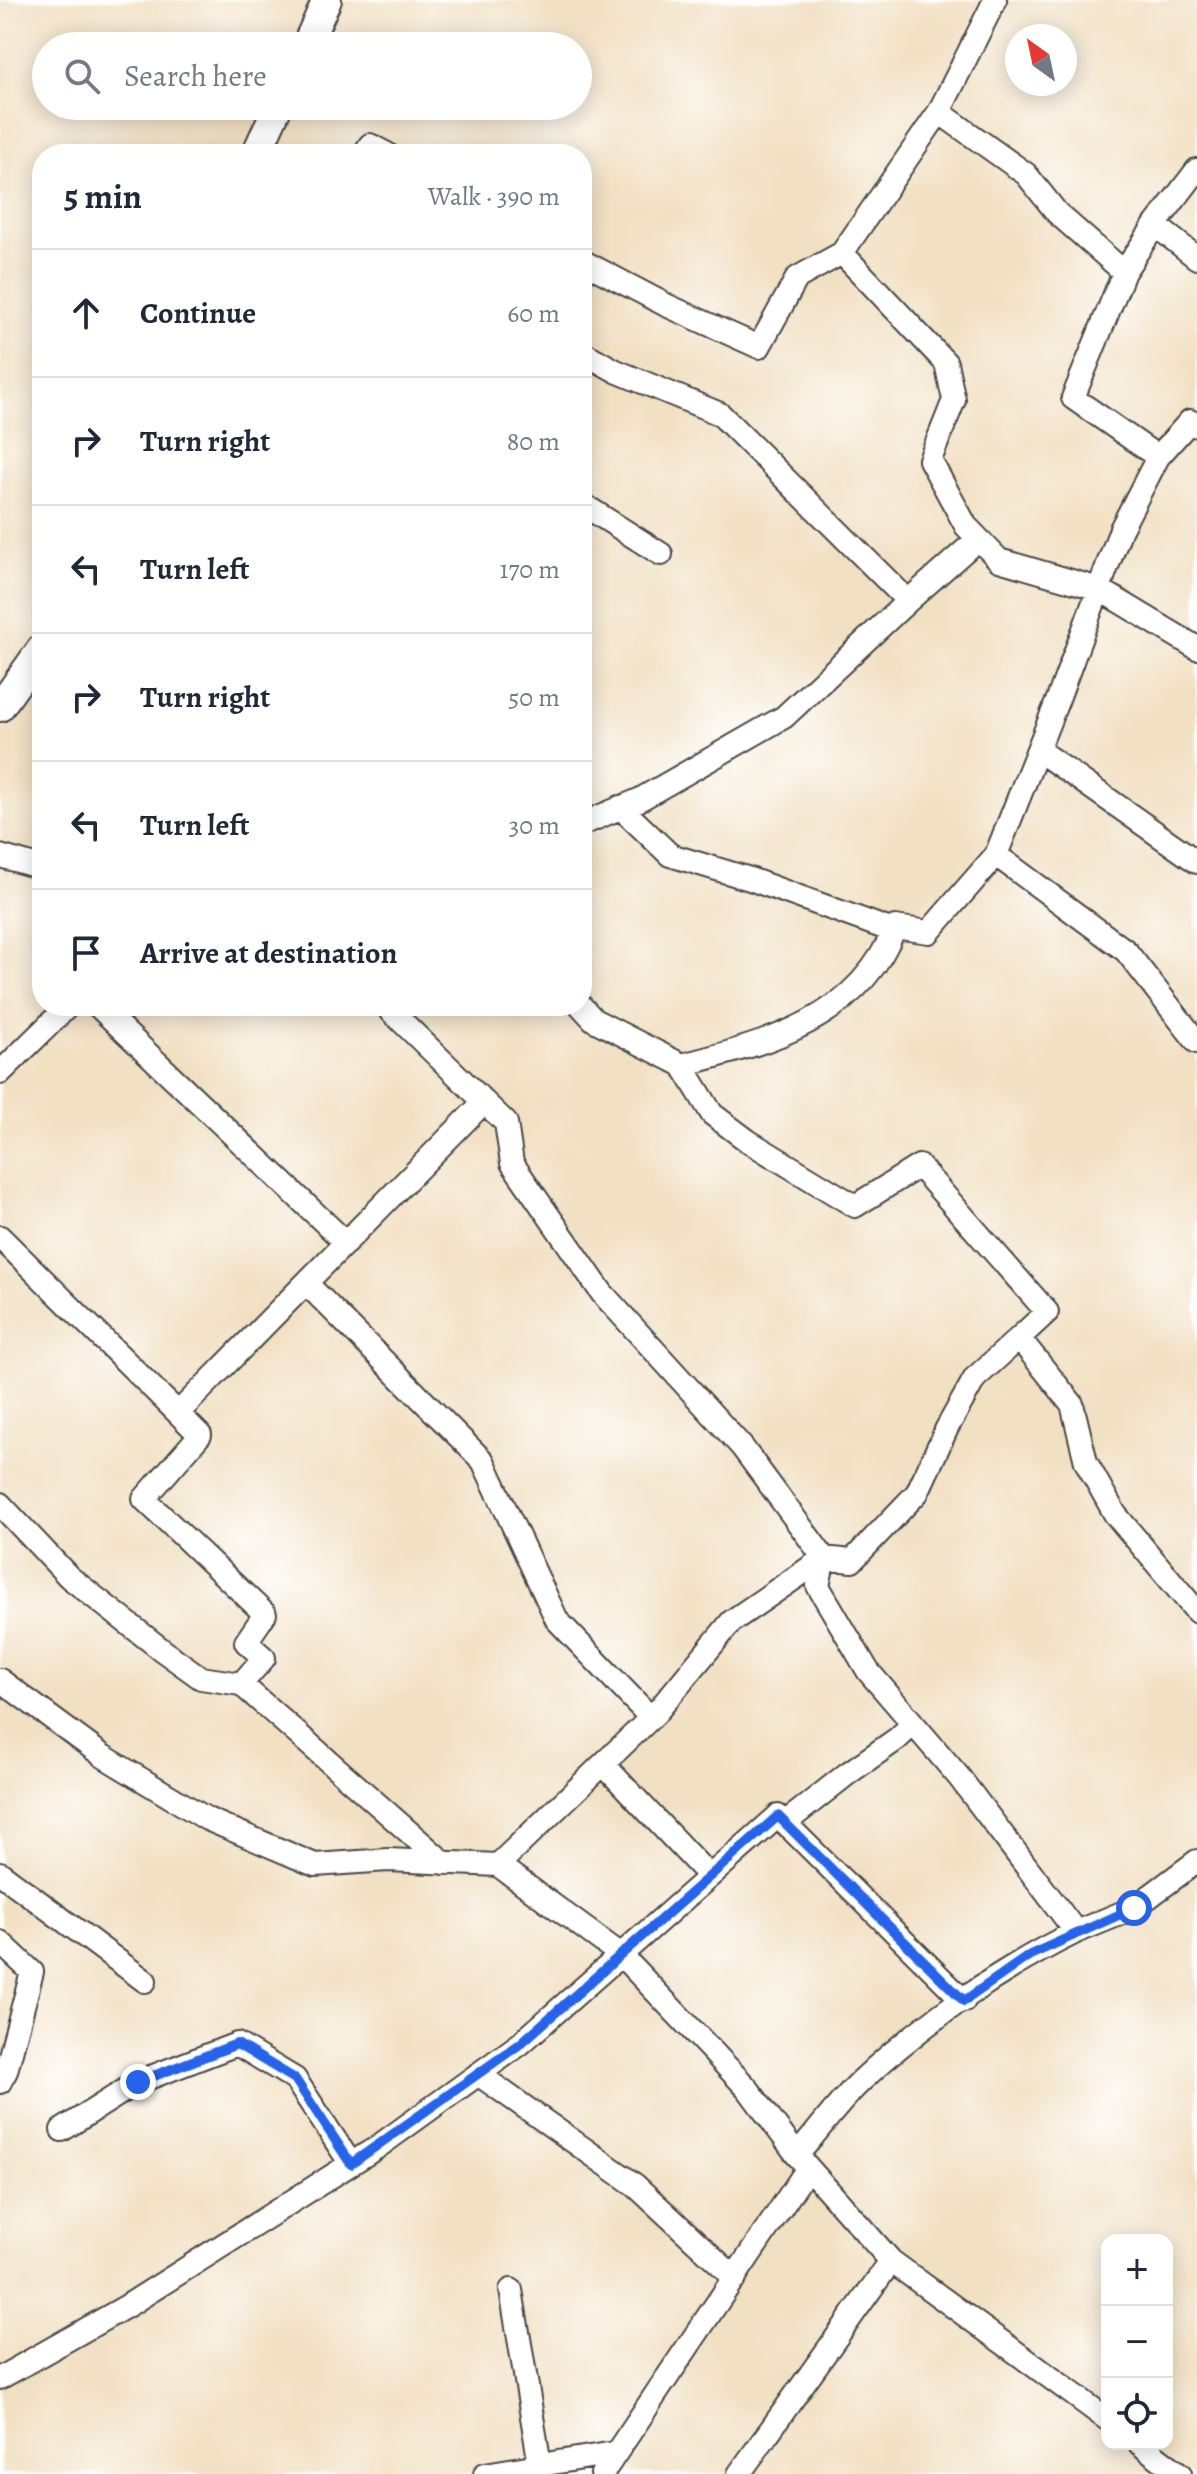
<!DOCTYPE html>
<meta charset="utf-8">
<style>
body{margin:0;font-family:Alegreya,serif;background:#f6f6f7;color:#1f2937}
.controls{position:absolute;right:24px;bottom:24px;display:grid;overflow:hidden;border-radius:16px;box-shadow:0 4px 20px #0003}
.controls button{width:72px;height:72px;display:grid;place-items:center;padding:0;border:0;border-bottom:2px solid #e0e1e3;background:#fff;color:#1f2937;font:40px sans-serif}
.compass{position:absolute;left:1005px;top:24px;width:72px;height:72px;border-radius:50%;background:#fff;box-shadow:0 4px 20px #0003;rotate:327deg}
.stop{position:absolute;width:24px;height:24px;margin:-18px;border:6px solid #2563eb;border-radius:50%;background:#fff}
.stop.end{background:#2563eb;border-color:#fff;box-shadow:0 2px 8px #0008}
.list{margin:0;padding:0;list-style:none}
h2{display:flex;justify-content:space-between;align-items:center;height:104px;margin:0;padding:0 32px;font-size:34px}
h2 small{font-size:26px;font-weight:400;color:#747a83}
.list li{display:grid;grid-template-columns:52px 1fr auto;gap:24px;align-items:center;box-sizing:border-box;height:128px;padding:0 32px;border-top:2px solid #e0e1e3}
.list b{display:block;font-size:30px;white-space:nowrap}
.list em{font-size:26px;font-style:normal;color:#747a83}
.icon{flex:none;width:44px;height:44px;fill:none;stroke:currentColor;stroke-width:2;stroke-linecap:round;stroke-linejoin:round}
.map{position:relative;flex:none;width:1197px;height:2474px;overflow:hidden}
.search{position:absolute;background:#fff;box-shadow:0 4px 20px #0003;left:32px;top:32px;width:560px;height:88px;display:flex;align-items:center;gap:20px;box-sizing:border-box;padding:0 28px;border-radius:44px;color:#747a83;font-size:30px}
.panel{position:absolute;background:#fff;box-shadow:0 4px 20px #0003;left:32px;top:144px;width:560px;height:872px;border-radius:32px}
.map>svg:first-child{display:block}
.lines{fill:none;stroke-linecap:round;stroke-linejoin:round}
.minor-casing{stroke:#494642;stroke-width:26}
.major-casing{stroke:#494642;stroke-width:32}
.minor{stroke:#fff;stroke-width:22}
.major{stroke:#fff;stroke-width:28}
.route{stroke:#2563eb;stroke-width:10}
</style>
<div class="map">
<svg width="1197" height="2474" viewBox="0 0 1197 2474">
<rect width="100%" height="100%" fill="#fff"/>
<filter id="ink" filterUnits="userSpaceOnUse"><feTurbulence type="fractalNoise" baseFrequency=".0125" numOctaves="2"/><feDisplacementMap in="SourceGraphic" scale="16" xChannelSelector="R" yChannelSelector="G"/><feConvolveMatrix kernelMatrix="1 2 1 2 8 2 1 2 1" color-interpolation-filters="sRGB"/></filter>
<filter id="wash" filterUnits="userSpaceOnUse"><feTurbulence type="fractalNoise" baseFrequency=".006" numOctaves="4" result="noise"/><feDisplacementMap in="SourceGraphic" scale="32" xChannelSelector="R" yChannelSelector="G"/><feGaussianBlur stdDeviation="1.8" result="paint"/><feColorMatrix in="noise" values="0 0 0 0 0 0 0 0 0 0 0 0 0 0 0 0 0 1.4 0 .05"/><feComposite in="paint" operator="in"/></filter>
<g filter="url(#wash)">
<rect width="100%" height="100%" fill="#f2e0c3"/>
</g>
<g filter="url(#ink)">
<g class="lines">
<defs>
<path id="minor" d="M995 0 939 112 1026 174 1057 213 1124 272 1155 225 1197 258
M939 112 842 253 946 363 954 400 930 460 966 526 999 560 1099 589 1197 648
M364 154 370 145 387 154
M1155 225 1197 170
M582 261 666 305 759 347 797 278 842 253
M1124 272 1073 398 1158 457 1121 529 1058 699 996 855 1126 951 1197 1042
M582 352 616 371 720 414 908 601 978 539
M1158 457 1190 421 1197 426
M582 504 661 554
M1038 750 1197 862
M620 807 670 855 750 879 893 931
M582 824 639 800 784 717 908 601
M0 856 42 868
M98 1006 346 1243
M386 1006 506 1123 512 1163 602 1293 742 1447 824 1558 818 1586 868 1671 959 1777 1076 1932 1134 1908 1197 1861
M581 1006 594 1020 682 1065 712 1114 748 1141 855 1206 919 1166 1047 1312 1019 1338 1072 1404 1086 1462 1115 1514 1197 1612
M682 1065C768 1043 860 1019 895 927L929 932 996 855
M0 1073 68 1006
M0 1237 200 1435 144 1499 265 1614 246 1642 264 1658 241 1684
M306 1283 483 1461 557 1620 651 1718
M1019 1338 975 1378 947 1428 917 1493 852 1561 824 1558 732 1621 656 1713 498 1865 621 1955 748 2089 797 2155C818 2131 838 2103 861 2081 921 2024 1002 1968 1076 1932
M178 1413 484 1102
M0 1504 69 1577 162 1650 201 1678 241 1684 444 1863
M0 1680 103 1756 207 1819 315 1865 388 1860 498 1865
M603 1764 708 1875
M785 1823 847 1774 897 1739 913 1724
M0 1873 145 1981
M0 1942 32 1972 6 2071 0 2082
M478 2074 635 2185 735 2278
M62 2130 138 2082 237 2044 295 2079 351 2164
M891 2261 1107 2419
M511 2290 540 2465
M0 2378 127 2306 376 2148 520 2044 778 1816 964 2001
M1140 2444 1180 2474
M485 2474 614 2453
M602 2474 808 2168
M739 2474 891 2261 797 2155"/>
<path id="major" d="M306 46 327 0
M256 154 278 106
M0 707 42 648"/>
</defs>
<use href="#minor" class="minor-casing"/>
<use href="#major" class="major-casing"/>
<use href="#minor" class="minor"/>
<use href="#major" class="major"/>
</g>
</g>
<g class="lines" filter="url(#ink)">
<path class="route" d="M138 2082 237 2044 295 2079 351 2164 520 2044 778 1816 964 2001 1030 1955 1134 1908"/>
</g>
</svg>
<div class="controls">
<button>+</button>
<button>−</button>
<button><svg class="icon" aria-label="locate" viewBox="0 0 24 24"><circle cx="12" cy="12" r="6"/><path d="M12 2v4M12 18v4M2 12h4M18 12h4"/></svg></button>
</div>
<svg class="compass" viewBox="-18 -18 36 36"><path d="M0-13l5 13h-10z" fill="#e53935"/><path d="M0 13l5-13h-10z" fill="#747a83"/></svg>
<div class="stop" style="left:1134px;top:1908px"></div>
<div class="stop end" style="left:138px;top:2082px"></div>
<div class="search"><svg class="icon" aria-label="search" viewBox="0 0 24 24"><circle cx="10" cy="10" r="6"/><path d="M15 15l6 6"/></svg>Search here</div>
<section class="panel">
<h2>5 min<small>Walk · 390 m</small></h2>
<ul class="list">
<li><svg class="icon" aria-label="ahead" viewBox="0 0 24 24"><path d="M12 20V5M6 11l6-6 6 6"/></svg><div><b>Continue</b></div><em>60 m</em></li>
<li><svg class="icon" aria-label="right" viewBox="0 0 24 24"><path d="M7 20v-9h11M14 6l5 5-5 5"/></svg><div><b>Turn right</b></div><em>80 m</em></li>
<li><svg class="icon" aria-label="left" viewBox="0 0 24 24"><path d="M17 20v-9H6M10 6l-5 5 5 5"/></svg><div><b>Turn left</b></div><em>170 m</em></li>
<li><svg class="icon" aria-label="right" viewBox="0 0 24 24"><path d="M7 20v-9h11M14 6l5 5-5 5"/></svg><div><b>Turn right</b></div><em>50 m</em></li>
<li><svg class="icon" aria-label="left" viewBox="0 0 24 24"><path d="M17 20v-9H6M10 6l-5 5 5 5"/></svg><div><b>Turn left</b></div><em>30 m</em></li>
<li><svg class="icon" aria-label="arrive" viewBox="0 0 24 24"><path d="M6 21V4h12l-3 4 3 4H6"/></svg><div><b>Arrive at destination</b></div></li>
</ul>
</section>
</div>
